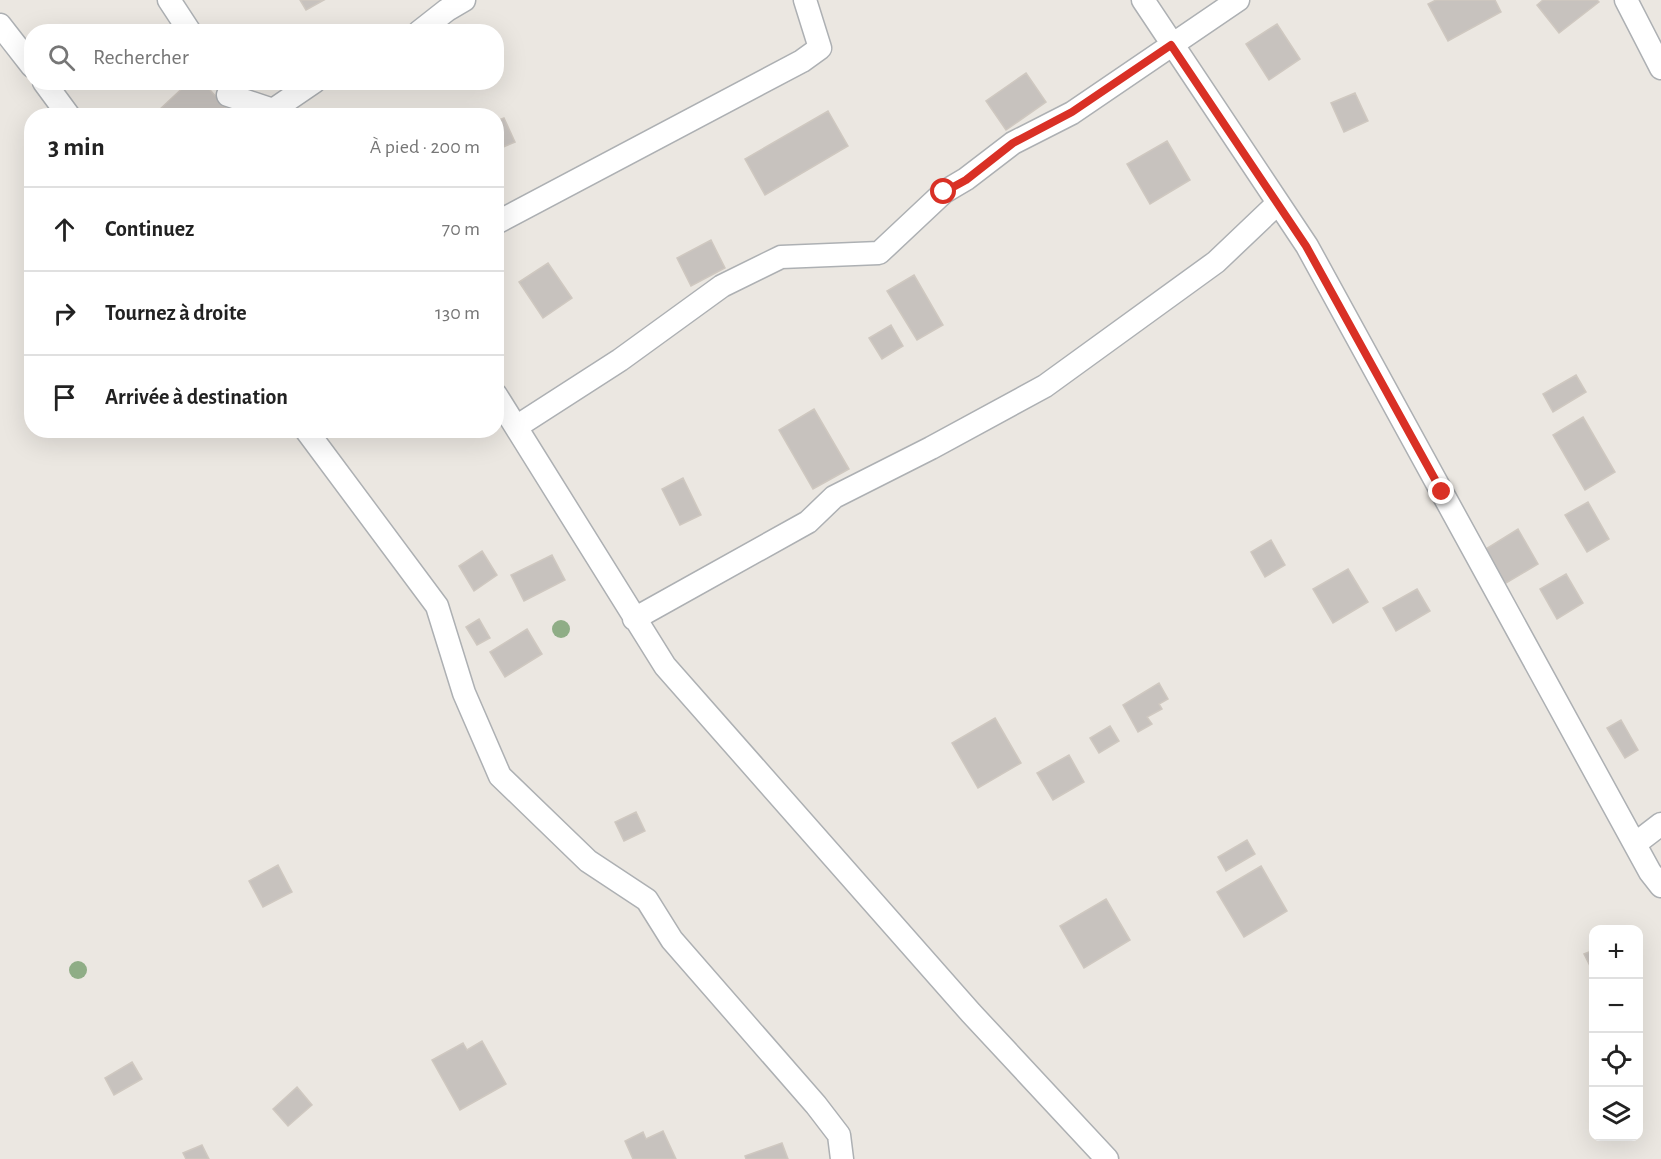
<!DOCTYPE html>
<html lang="fr">
<meta charset="utf-8">
<style>
body{margin:0;font-family:"Alegreya Sans",sans-serif;background:#f6f6f6;color:#222}
.controls{position:absolute;right:18px;bottom:18px;display:grid;overflow:hidden;border-radius:12px;box-shadow:0 6px 24px #0002}
.controls button{width:54px;height:54px;display:grid;place-items:center;padding:0;border:0;border-bottom:2px solid #e0e0e0;background:#fff;color:#222;font:30px sans-serif}
.stop{position:absolute;width:18px;height:18px;margin:-14px;border:4px solid #d93025;border-radius:50%;background:#fff}
.stop.end{background:#d93025;border-color:#fff;box-shadow:0 2px 6px #0008}
.list{margin:0;padding:0;list-style:none}
h2{display:flex;justify-content:space-between;align-items:center;height:78px;margin:0;padding:0 24px;font-size:26px}
h2 small{font-size:20px;font-weight:400;color:#767676}
.list li{display:grid;grid-template-columns:39px 1fr auto;gap:18px;align-items:center;box-sizing:border-box;height:84px;padding:0 24px;border-top:2px solid #e0e0e0}
.list b{display:block;font-size:22px;white-space:nowrap}
.list em{font-size:20px;font-style:normal;color:#767676}
.icon{flex:none;width:33px;height:33px;fill:none;stroke:currentColor;stroke-width:2;stroke-linecap:round;stroke-linejoin:round}
.map{position:relative;flex:none;width:1661px;height:1159px;overflow:hidden}
.search{position:absolute;background:#fff;box-shadow:0 6px 24px #0002;left:24px;top:24px;width:480px;height:66px;display:flex;align-items:center;gap:15px;box-sizing:border-box;padding:0 21px;border-radius:24px;color:#767676;font-size:22px}
.panel{position:absolute;background:#fff;box-shadow:0 6px 24px #0002;left:24px;top:108px;width:480px;height:330px;border-radius:24px}
.map>svg:first-child{display:block}
.building{fill:#c7c2be;stroke:#cfc8c0;stroke-width:1.5}
.lines{fill:none;stroke-linecap:round;stroke-linejoin:round}
.street-casing{stroke:#adb0b3;stroke-width:25}
.street{stroke:#fff;stroke-width:22}
.tree{fill:#8fad86}
.route{stroke:#d93025;stroke-width:8}
</style>
<div class="map">
<svg width="1661" height="1159" viewBox="0 0 1661 1159">
<rect width="100%" height="100%" fill="#ebe7e1"/>
<path class="building" d="M300 0H324L306 10Z
M1436 0H1495L1501 12 1448 41 1428 4Z
M1543 0H1597L1599 2 1559 33 1537 5Z
M1277 24 1300 59 1269 80 1246 44Z
M1026 73 1046 102 1006 130 986 101Z
M189 82H203L226 108 218 116H163L159 110Z
M1355 93 1368 121 1344 132 1331 103Z
M828 111 848 146 765 195 745 159Z
M504 118 515 142 496 150V121Z
M1167 141 1190 180 1150 204 1127 164Z
M711 240 725 268 691 286 677 258Z
M548 263 572 298 543 318 519 282Z
M914 275 943 325 917 340 887 291Z
M891 325 903 346 882 359 869 338Z
M1576 375 1586 392 1553 412 1543 394Z
M814 409 849 469 813 489 779 430Z
M1583 417 1615 472 1585 490 1553 435Z
M683 478 701 515 680 525 662 489Z
M1588 502 1609 539 1587 552 1565 515Z
M1518 529 1538 564 1501 586 1481 552Z
M1271 540 1285 565 1265 577 1251 552Z
M482 551 497 575 474 591 459 566Z
M552 555 565 580 524 601 511 575Z
M1348 569 1368 602 1333 623 1313 589Z
M1566 574 1583 603 1557 619 1540 589Z
M1417 589 1430 611 1396 631 1383 608Z
M479 619 490 638 477 645 466 627Z
M527 629 542 654 505 677 490 652Z
M1159 683 1168 699 1159 704 1162 709 1147 717 1152 724 1138 732 1123 705Z
M995 718 1021 763 978 788 952 743Z
M1621 720 1638 750 1625 758 1607 728Z
M1110 726 1119 741 1099 753 1090 738Z
M1069 755 1084 782 1053 800 1037 773Z
M636 812 645 831 624 841 615 822Z
M1247 840 1255 854 1226 871 1218 857Z
M278 865 292 892 263 907 249 881Z
M1261 866 1287 911 1244 937 1217 892Z
M1106 899 1130 940 1084 968 1060 926Z
M1594 950V974L1584 954Z
M482 1041 506 1084 460 1110 432 1060 463 1043 467 1050Z
M132 1062 142 1079 114 1095 105 1078Z
M297 1087 312 1105 288 1126 273 1109Z
M663 1131 676 1159H633L625 1141 643 1132 646 1139Z
M782 1143 788 1159H746L745 1156Z
M202 1145 209 1159H186L183 1153Z"/>
<g class="lines">
<defs>
<path id="street" d="M169 0 190 32
M1143 0 1307 246 1650 872 1661 886
M1626 0 1661 68
M0 25 32 66
M419 32 447 10 464 0
M44 82 69 116
M228 95 273 110 314 82
M496 223 802 61 820 48 805 0
M496 395 665 666 971 1013 1107 1159
M516 427 620 360 722 286 781 257 879 253 944 192 966 179 1013 143 1072 113 1238 0
M306 430 437 606 464 693 500 776 588 861 647 900 672 940 816 1105 839 1135 842 1159
M634 619 808 522 834 497 931 448 1045 386 1216 262 1278 203
M1635 844 1661 824"/>
</defs>
<use href="#street" class="street-casing"/>
<use href="#street" class="street"/>
</g>
<g class="tree">
<circle cx="561" cy="629" r="9"/>
<circle cx="78" cy="970" r="9"/>
</g>
<g class="lines">
<path class="route" d="M944 192 966 180 1013 143 1072 112 1171 45 1306 246 1442 492"/>
</g>
</svg>
<div class="controls">
<button>+</button>
<button>−</button>
<button><svg class="icon" aria-label="locate" viewBox="0 0 24 24"><circle cx="12" cy="12" r="6"/><path d="M12 2v4M12 18v4M2 12h4M18 12h4"/></svg></button>
<button><svg class="icon" aria-label="layers" viewBox="0 0 24 24"><path d="M12 4l9 5-9 5-9-5zM3 14l9 5 9-5"/></svg></button>
</div>
<div class="stop" style="left:944px;top:192px"></div>
<div class="stop end" style="left:1442px;top:492px"></div>
<div class="search"><svg class="icon" aria-label="search" viewBox="0 0 24 24"><circle cx="10" cy="10" r="6"/><path d="M15 15l6 6"/></svg>Rechercher</div>
<section class="panel">
<h2>3 min<small>À pied · 200 m</small></h2>
<ul class="list">
<li><svg class="icon" aria-label="ahead" viewBox="0 0 24 24"><path d="M12 20V5M6 11l6-6 6 6"/></svg><div><b>Continuez</b></div><em>70 m</em></li>
<li><svg class="icon" aria-label="right" viewBox="0 0 24 24"><path d="M7 20v-9h11M14 6l5 5-5 5"/></svg><div><b>Tournez à droite</b></div><em>130 m</em></li>
<li><svg class="icon" aria-label="arrive" viewBox="0 0 24 24"><path d="M6 21V4h12l-3 4 3 4H6"/></svg><div><b>Arrivée à destination</b></div></li>
</ul>
</section>
</div>
